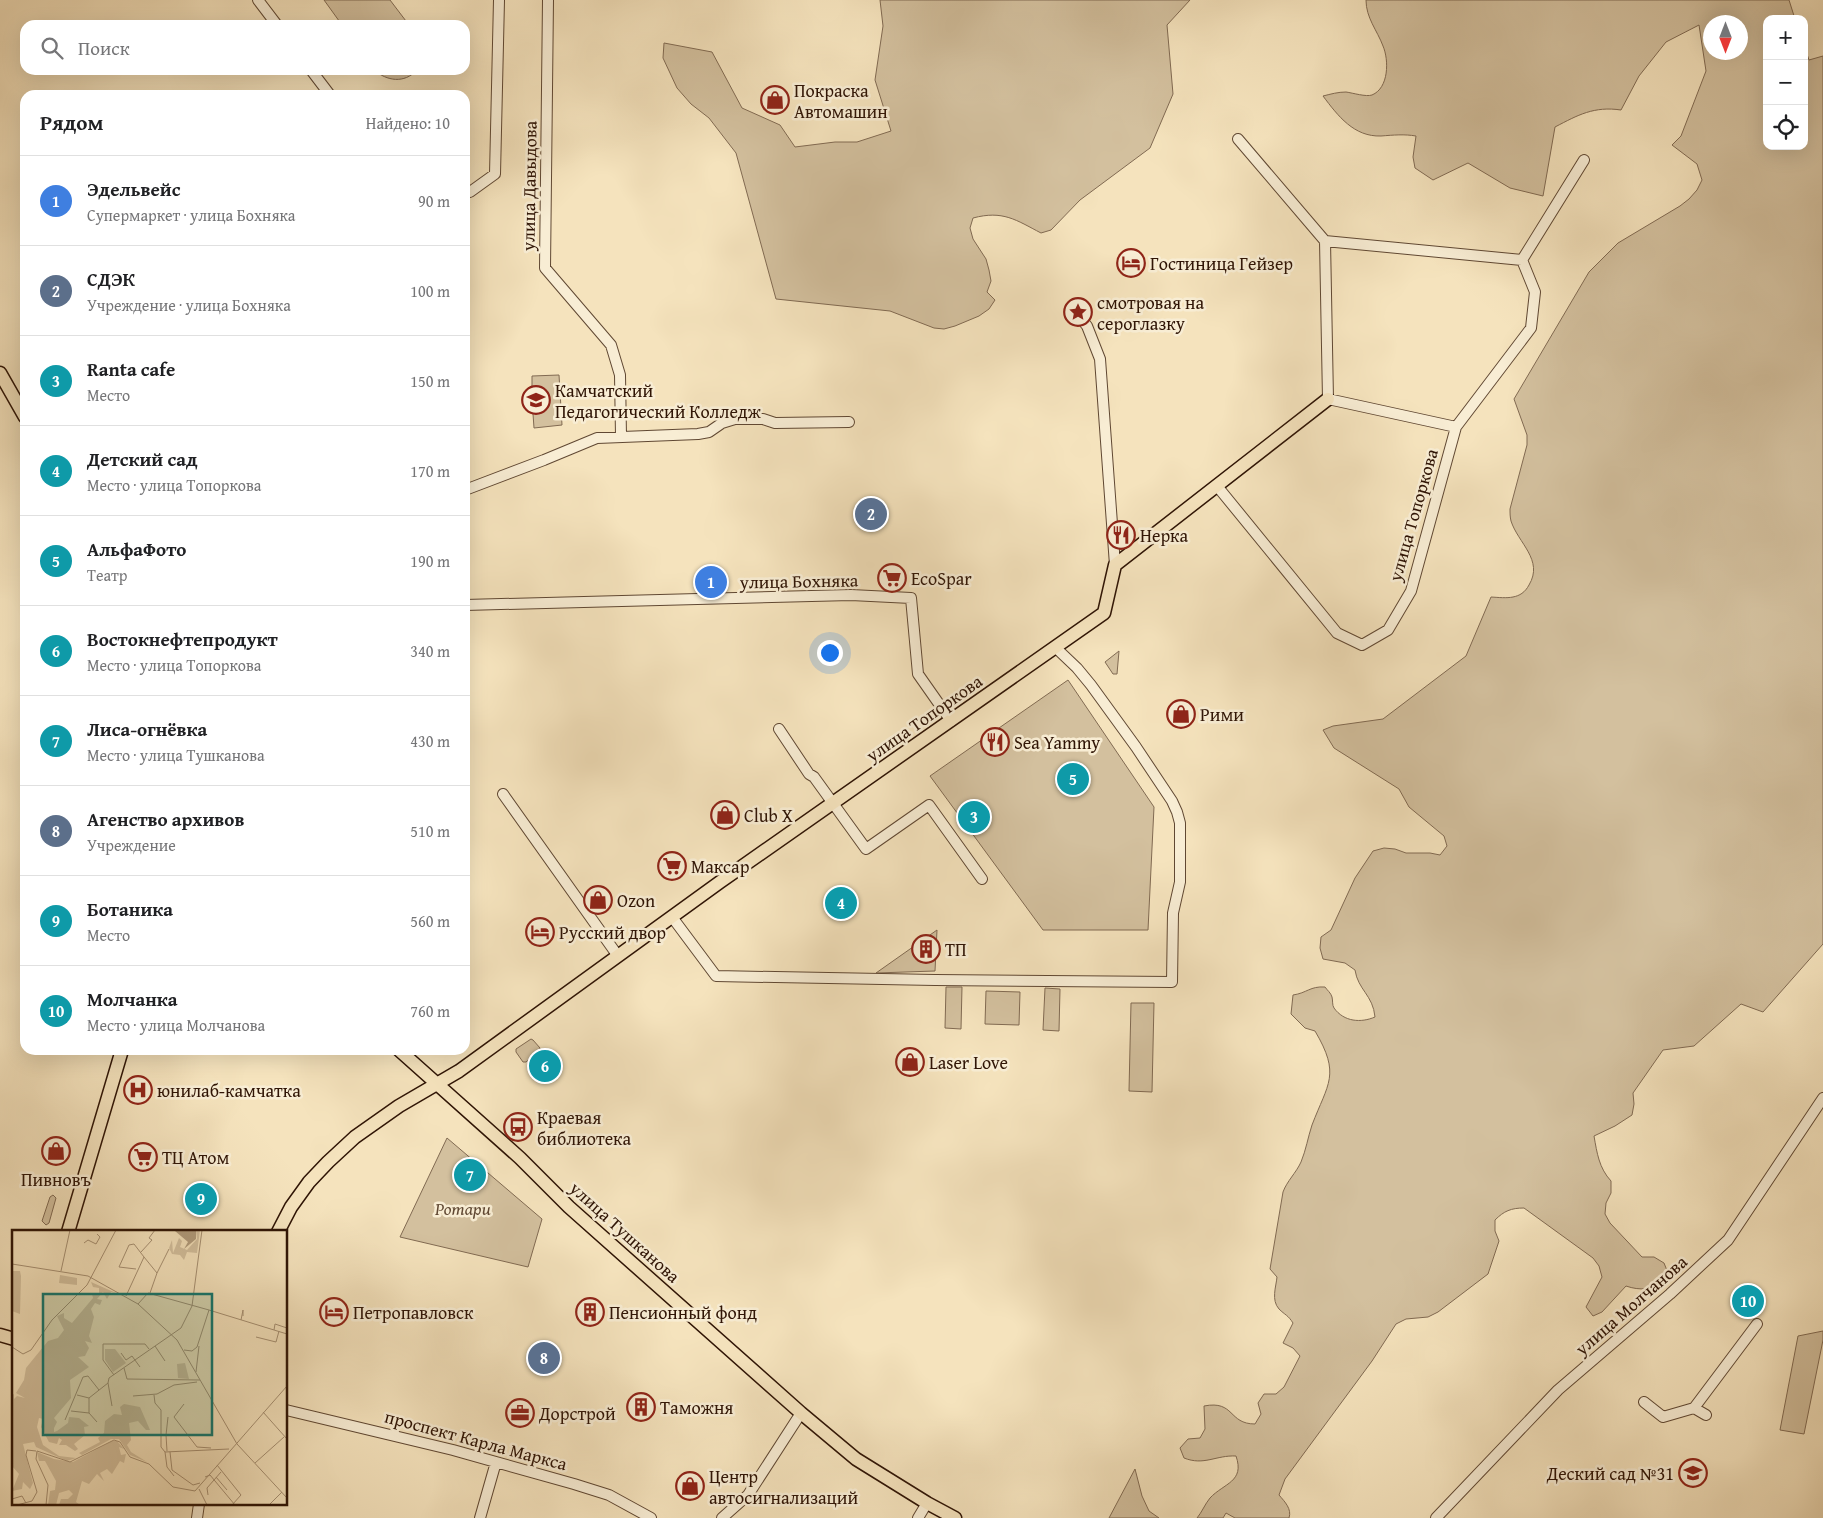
<!DOCTYPE html>
<html lang="ru">
<meta charset="utf-8">
<style>
body{margin:0;font-family:"Gentium Book Plus",serif;background:#f2f2f2;color:#202124}
.controls{position:absolute;right:15px;top:15px;display:grid;overflow:hidden;border-radius:10px;box-shadow:0 5px 20px #0002}
.controls button{width:45px;height:45px;display:grid;place-items:center;padding:0;border:0;border-bottom:1px solid #e0e0e0;background:#fff;color:#202124;font:25px sans-serif}
.compass{position:absolute;left:1703px;top:15px;width:45px;height:45px;border-radius:50%;background:#fff;box-shadow:0 5px 20px #0002;rotate:180deg}
.you{position:absolute;left:829px;top:652px;width:18px;height:18px;margin:-12px;border:4px solid #fff;border-radius:50%;background:#1a73e8;box-shadow:0 0 0 8px #1a73e833}
.badge{display:grid;place-items:center;width:32px;height:32px;border-radius:50%;background:#8f2418;color:#fff;font-size:16px;font-weight:700}
.pin{position:absolute;translate:-50% -50%;border:2px solid #fff;box-shadow:0 1px 5px #0006}
.list{margin:0;padding:0;list-style:none}
h2{display:flex;justify-content:space-between;align-items:center;height:65px;margin:0;padding:0 20px;font-size:21px}
h2 small{font-size:16px;font-weight:400;color:#757577}
.list li{display:grid;grid-template-columns:32px 1fr auto;gap:15px;align-items:center;box-sizing:border-box;height:90px;padding:0 20px;border-top:1px solid #e0e0e0}
.list b{display:block;font-size:19px;white-space:nowrap}
.list p{margin:0;font-size:16px;white-space:nowrap;color:#757577}
.list em{font-size:16px;font-style:normal;color:#757577}
.icon{flex:none;width:28px;height:28px;fill:none;stroke:currentColor;stroke-width:2;stroke-linecap:round;stroke-linejoin:round}
.map{position:relative;flex:none;width:1823px;height:1518px;overflow:hidden}
.search{position:absolute;background:#fff;box-shadow:0 5px 20px #0002;left:20px;top:20px;width:450px;height:55px;display:flex;align-items:center;gap:12px;box-sizing:border-box;padding:0 18px;border-radius:15px;color:#757577;font-size:19px}
.panel{position:absolute;background:#fff;box-shadow:0 5px 20px #0002;left:20px;top:90px;width:450px;height:965px;border-radius:15px}
.map>svg:first-child{display:block}
.green{fill:#d3c09e;stroke:#816a52;fill-rule:evenodd}
.lines{fill:none;stroke-linecap:round;stroke-linejoin:round}
.minor-casing{stroke:#604833;stroke-width:12}
.major-casing{stroke:#2f1405;stroke-width:15}
.minor{stroke:#f8edd4;stroke-width:10}
.major{stroke:#f5e3bd;stroke-width:12}
.labels{text-anchor:middle;dominant-baseline:central;stroke-width:5;stroke-linejoin:round;paint-order:stroke}
.poi-label{font-size:18px;fill:#2f1405;stroke:#f8edd4;text-anchor:start}
.street-label{font-size:18px;fill:#2f1405;stroke:#f8edd4}
.park-label{font-size:18px;font-style:italic;fill:#604833;stroke:#f8edd4}
.inset-road{fill:none;stroke:#a69073;stroke-width:1}
.view{fill:#0f766e;fill-opacity:0.15;stroke:#0f766e;stroke-width:2.5}
.inset-edge{fill:none;stroke:#2f1405;stroke-width:2.5}
</style>
<div class="map">
<svg width="1823" height="1518" viewBox="0 0 1823 1518">
<rect width="100%" height="100%" fill="#f5e3bd"/>
<filter id="stains"><feTurbulence type="fractalNoise" baseFrequency=".004" numOctaves="4"/><feColorMatrix values="0 0 0 0 .2 0 0 0 0 .09 0 0 0 0 .02 0 0 0 .5 -.17"/></filter>
<radialGradient id="worn" r=".72"><stop offset=".6" stop-color="#630" stop-opacity="0"/><stop offset="1" stop-color="#630" stop-opacity=".3"/></radialGradient>
<path class="green" d="M324 0H390L409 25H342Z
M880 0H1190L1167 25 1173 94 1150 148 1080 200 1051 230 1041 233C1016 220 1003 210 973 218L970 228 973 239 986 259 989 270 991 281 987 292 995 300 989 309 979 316 955 326 944 329 934 328 890 311 776 299 736 153 709 118 691 104 677 88 663 58 664 43 712 52 742 108 780 125 795 147 835 142H857L891 131 875 80 883 26Z
M1366 0H1789L1795 19H1767V146H1804V45L1809 60 1823 56V944L1763 1012 1741 1004 1694 1046 1663 1050 1633 1093 1634 1104 1632 1115 1615 1126 1594 1136C1597 1153 1599 1168 1611 1181V1193L1606 1203 1605 1214 1610 1223 1642 1257H1654L1664 1263 1668 1273 1666 1284C1652 1289 1640 1291 1626 1286L1602 1312 1593 1316 1586 1307 1602 1277 1599 1266 1593 1258 1524 1208C1511 1208 1504 1211 1495 1220V1231L1499 1241 1488 1274 1438 1312 1428 1317 1406 1319 1396 1324 1372 1361 1285 1479 1279 1495C1285 1502 1292 1509 1289 1518H1235L1226 1513 1223 1518H1197C1202 1512 1205 1504 1210 1498 1224 1483 1245 1482 1236 1456 1216 1455 1204 1466 1184 1458L1180 1448 1188 1439 1200 1438 1205 1429 1204 1406C1235 1400 1228 1424 1255 1424L1261 1414 1258 1403 1264 1394H1276L1284 1387 1300 1356 1293 1348 1283 1343 1293 1323C1288 1315 1285 1315 1279 1309 1271 1300 1276 1287 1277 1277L1270 1269 1283 1192C1287 1181 1296 1173 1301 1162 1306 1150 1308 1137 1312 1125 1328 1083 1341 1075 1315 1031L1305 1028 1291 1014 1293 995C1307 993 1310 986 1325 987 1327 990 1331 993 1332 997 1333 1001 1332 1005 1334 1008 1344 1022 1361 1023 1375 1017 1373 995 1358 990 1355 970L1345 963 1323 959 1320 948 1321 937 1331 930 1355 878 1373 851 1384 848 1395 849 1406 853H1430L1440 855 1447 846 1444 836 1409 807 1399 789 1334 748 1323 730 1333 726 1383 719 1466 656 1491 597C1507 598 1521 600 1529 585 1544 560 1518 543 1511 521 1510 517 1510 513 1510 509L1527 445V435L1514 399 1589 272 1618 243 1680 206 1689 199 1697 190 1702 180 1697 164 1672 145 1681 136 1706 71 1699 25 1666 42 1639 76 1621 110C1594 106 1578 115 1555 127L1543 196 1510 188 1468 163 1433 180 1415 168 1413 157 1416 136C1404 134 1394 135 1381 136 1354 137 1338 116 1323 96 1331 94 1338 92 1346 92 1353 93 1366 97 1372 95 1389 88 1389 60 1383 46 1377 30 1366 18 1366 0ZM1710 22H1740V52H1710Z
M374 70H417C404 84 387 81 374 70Z
M559 375 562 425 534 428 533 414 528 411 527 389 532 386V376Z
M1119 651 1117 674H1113L1105 662Z
M1068 680 1154 807 1148 930H1043L930 776Z
M937 930 935 971 876 973Z
M946 987H962L961 1029 945 1028Z
M1045 988 1060 989 1059 1031 1043 1030Z
M986 991 1020 992 1019 1025 985 1024Z
M1131 1003H1154L1152 1092 1129 1091Z
M531 1039 533 1040 540 1048 539 1052 526 1062H523L516 1052V1049Z
M447 1138 542 1219 528 1267 400 1237Z
M53 1195 56 1198 49 1223 46 1225 42 1221 50 1197Z
M1823 1331V1340L1804 1434 1780 1430 1798 1336Z
M1135 1469 1142 1496 1149 1511 1159 1518H1109Z"/>
<g class="lines">
<defs>
<path id="minor" d="M258 0 277 25
M548 0 545 268 611 345 620 375 621 436
M311 70 330 95
M1238 139 1325 241 1522 260
M470 192 495 174 499 0
M1325 241 1328 399 1456 427
M1078 315 1087 326 1100 359 1115 565
M1217 486 1337 633 1362 645 1388 630 1411 591 1456 427 1531 328 1535 292 1522 260 1584 160
M465 490 544 460 597 438 698 434 709 432 722 423 735 419H763L775 423 849 422
M465 605 851 595 911 598 918 674 951 721
M779 729 809 774 814 777 866 849 929 805 982 879
M503 794 618 956
M672 917 716 976 935 980 1172 982 1173 913 1180 882V823L1177 812 1172 801 1136 747 1091 685 1077 668 1056 648
M1644 1402 1663 1417 1694 1408 1706 1415
M1694 1408 1757 1324
M286 1410 453 1450 574 1484 609 1495 651 1518
M197 1518 199 1504
M480 1518 496 1462
M722 1518 748 1495 801 1413
M918 1518 927 1503
M1436 1518 1558 1390 1670 1294 1728 1240 1823 1098"/>
<path id="major" d="M0 373 25 417
M399 1050 520 1158 569 1207 801 1413 856 1459 927 1503 955 1518
M68 1232 122 1050
M278 1232 291 1207 309 1182 328 1162 355 1137 399 1106 459 1071 720 882 1104 613 1115 565 1328 399
M0 1335 14 1339"/>
</defs>
<use href="#minor" class="minor-casing"/>
<use href="#major" class="major-casing"/>
<use href="#minor" class="minor"/>
<use href="#major" class="major"/>
</g>
<defs>
<symbol id="shop-ring" viewBox="-11 -11 22 22"><circle r="9.5" fill="#f8edd4" stroke="#8f2418" stroke-width="1.5"/><path d="M-5-2.5h2.3a2.7 3.5 0 0 1 5.4 0H5L5.5 6h-11ZM-1.5-2.5h3a1.5 2.3 0 0 0-3 0Z" fill="#8f2418"/></symbol>
<symbol id="hotel-ring" viewBox="-11 -11 22 22"><circle r="9.5" fill="#f8edd4" stroke="#8f2418" stroke-width="1.5"/><path d="M-6-4.5h1.5V1H6V5H4.5V3h-9V5H-6ZM-4 0a1.8 1.8 0 1 1 3.6 0ZM.5 0V-2.5h3Q6-2.5 6 0Z" fill="#8f2418"/></symbol>
<symbol id="sight-ring" viewBox="-11 -11 22 22"><circle r="9.5" fill="#f8edd4" stroke="#8f2418" stroke-width="1.5"/><path d="M0-6L1.8-2.2L6-1.7L2.9 1.2L3.7 5.4L0 3.3L-3.7 5.4L-2.9 1.2L-6-1.7L-1.8-2.2Z" fill="#8f2418"/></symbol>
<symbol id="university-ring" viewBox="-11 -11 22 22"><circle r="9.5" fill="#f8edd4" stroke="#8f2418" stroke-width="1.5"/><path d="M0-5L7-2L0 1L-7-2ZM-4 1L0 2.5L4 1V4Q0 6-4 4Z" fill="#8f2418"/></symbol>
<symbol id="restaurant-ring" viewBox="-11 -11 22 22"><circle r="9.5" fill="#f8edd4" stroke="#8f2418" stroke-width="1.5"/><path d="M-5-6h1v4h1v-4h1v4h1v-4h1v5L-1.5 .5V6h-2V.5L-5-1ZM5-6V6H3V1.5H1.5Q1.5-4 5-6Z" fill="#8f2418"/></symbol>
<symbol id="supermarket-ring" viewBox="-11 -11 22 22"><circle r="9.5" fill="#f8edd4" stroke="#8f2418" stroke-width="1.5"/><path d="M-6-5.5h2.5l.6 2H6L4.5 2H-2.5L-4.4-4H-6ZM-1.5 3.2a1.3 1.3 0 1 0 .1 0ZM3 3.2a1.3 1.3 0 1 0 .1 0Z" fill="#8f2418"/></symbol>
<symbol id="building-ring" viewBox="-11 -11 22 22"><circle r="9.5" fill="#f8edd4" stroke="#8f2418" stroke-width="1.5"/><path d="M-4-6H4V6H1V3H-1V6H-4ZM-2.5-4.3h1.7v1.8h-1.7ZM.8-4.3h1.7v1.8H.8ZM-2.5-1h1.7V.8h-1.7ZM.8-1h1.7V.8H.8Z" fill="#8f2418"/></symbol>
<symbol id="hospital-ring" viewBox="-11 -11 22 22"><circle r="9.5" fill="#f8edd4" stroke="#8f2418" stroke-width="1.5"/><path d="M-5-5h3v3.5h4V-5h3V5h-3V1.5h-4V5h-3Z" fill="#8f2418"/></symbol>
<symbol id="bus-ring" viewBox="-11 -11 22 22"><circle r="9.5" fill="#f8edd4" stroke="#8f2418" stroke-width="1.5"/><path d="M-5-6H5V4H4V6H2V4H-2V6H-4V4H-5ZM-3.5-4V0h7V-4ZM-3.5 1.2v1.5H-2V1.2ZM2 1.2v1.5H3.5V1.2Z" fill="#8f2418"/></symbol>
<symbol id="office-ring" viewBox="-11 -11 22 22"><circle r="9.5" fill="#f8edd4" stroke="#8f2418" stroke-width="1.5"/><path d="M-6-3h4V-5.5h4V-3h4V5H-6ZM-1-4.5V-3h2v-1.5ZM-6 0V1H6V0Z" fill="#8f2418"/></symbol>
<symbol id="school-ring" viewBox="-11 -11 22 22"><circle r="9.5" fill="#f8edd4" stroke="#8f2418" stroke-width="1.5"/><path d="M0-5L7-2L0 1L-7-2ZM-4 1L0 2.5L4 1V4Q0 6-4 4Z" fill="#8f2418"/></symbol>
</defs>
<g fill-rule="evenodd">
<use href="#shop-ring" x="759" y="84" width="32" height="32"/>
<use href="#hotel-ring" x="1115" y="247" width="32" height="32"/>
<use href="#sight-ring" x="1062" y="296" width="32" height="32"/>
<use href="#university-ring" x="520" y="384" width="32" height="32"/>
<use href="#restaurant-ring" x="1105" y="519" width="32" height="32"/>
<use href="#supermarket-ring" x="876" y="562" width="32" height="32"/>
<use href="#shop-ring" x="1165" y="698" width="32" height="32"/>
<use href="#restaurant-ring" x="979" y="726" width="32" height="32"/>
<use href="#shop-ring" x="709" y="799" width="32" height="32"/>
<use href="#supermarket-ring" x="656" y="850" width="32" height="32"/>
<use href="#shop-ring" x="582" y="884" width="32" height="32"/>
<use href="#hotel-ring" x="524" y="916" width="32" height="32"/>
<use href="#building-ring" x="910" y="933" width="32" height="32"/>
<use href="#shop-ring" x="894" y="1046" width="32" height="32"/>
<use href="#hospital-ring" x="122" y="1074" width="32" height="32"/>
<use href="#bus-ring" x="502" y="1111" width="32" height="32"/>
<use href="#shop-ring" x="40" y="1135" width="32" height="32"/>
<use href="#supermarket-ring" x="127" y="1141" width="32" height="32"/>
<use href="#hotel-ring" x="318" y="1296" width="32" height="32"/>
<use href="#building-ring" x="574" y="1296" width="32" height="32"/>
<use href="#building-ring" x="625" y="1391" width="32" height="32"/>
<use href="#office-ring" x="504" y="1397" width="32" height="32"/>
<use href="#school-ring" x="1677" y="1457" width="32" height="32"/>
<use href="#shop-ring" x="674" y="1470" width="32" height="32"/>
</g>
<g class="labels">
<g class="poi-label">
<text x="794" y="90">Покраска<tspan x="794" dy="21">Автомашин</tspan></text>
<text x="1150" y="263">Гостиница Гейзер</text>
<text x="1097" y="302">смотровая на<tspan x="1097" dy="21">сероглазку</tspan></text>
<text x="555" y="390">Камчатский<tspan x="555" dy="21">Педагогический Колледж</tspan></text>
<text x="1140" y="535">Нерка</text>
<text x="911" y="578">EcoSpar</text>
<text x="1200" y="714">Рими</text>
<text x="1014" y="742">Sea Yammy</text>
<text x="744" y="815">Club X</text>
<text x="691" y="866">Максар</text>
<text x="617" y="900">Ozon</text>
<text x="559" y="932">Русский двор</text>
<text x="945" y="949">ТП</text>
<text x="929" y="1062">Laser Love</text>
<text x="157" y="1090">юнилаб-камчатка</text>
<text x="537" y="1117">Краевая<tspan x="537" dy="21">библиотека</tspan></text>
<text x="162" y="1157">ТЦ Атом</text>
<text x="56" y="1179" text-anchor="middle">Пивновъ</text>
<text x="353" y="1312">Петропавловск</text>
<text x="609" y="1312">Пенсионный фонд</text>
<text x="660" y="1407">Таможня</text>
<text x="539" y="1413">Дорстрой</text>
<text x="1674" y="1473" text-anchor="end">Деский сад №31</text>
<text x="709" y="1476">Центр<tspan x="709" dy="21">автосигнализаций</tspan></text>
</g>
<g class="street-label">
<text transform="translate(529 186) rotate(-89)">улица Давыдова</text>
<text transform="translate(1413 515) rotate(-74)">улица Топоркова</text>
<text transform="translate(799 581) rotate(-1)">улица Бохняка</text>
<text transform="translate(924 718) rotate(-35)">улица Топоркова</text>
<text transform="translate(625 1232) rotate(42)">улица Тушканова</text>
<text transform="translate(1631 1305) rotate(-41)">улица Молчанова</text>
<text transform="translate(476 1440) rotate(15)">проспект Карла Маркса</text>
</g>
<g class="park-label">
<text x="463" y="1208">Ротари</text>
</g>
</g>
<g transform="translate(12 1230)">
<rect width="275" height="275" fill="#f5e3bd"/>
<path d="M184 0H188L185 23 175 22 172 30 168 25 160 24 157 18 160 10 161 23 167 8 170 11 168 17 175 20 185 9ZM0 41H8L9 46 8 84 0 81ZM48 45 65 48V55L47 53ZM79 52 104 63 99 62 95 69 91 62 85 69 90 70 88 75 83 73 79 79 82 87 77 106 80 113 73 111 77 118 73 126 66 127 77 137 58 150 59 168 42 188 45 192 42 198V202L45 201 56 193 57 187 67 188 77 196 72 197 73 205 62 214 66 219 63 221 54 215H47L50 210 47 208 45 214 37 212 29 197 31 189 27 188 25 197 31 215 47 226 64 228 55 231 24 217 22 212 11 214 21 253 18 259 11 252 10 259 0 261 7 244 0 236V165L2 164V169L5 166 13 168 4 163 12 150 14 138 36 111 46 108 52 100 45 86 52 83V88L60 93 81 68 80 64H87V58L81 57ZM93 119H103L114 133 101 142 93 130ZM173 133 177 149 166 148 165 134ZM112 174 128 177 138 200H134L126 191 117 193 119 210 115 215 119 222 135 232 118 225 107 209H99L70 225 67 223 88 212 86 208 92 203 93 191 102 184 110 185 108 177ZM100 211H105L112 219 107 217 109 225 114 224 112 233 108 231 100 244 95 239 88 243 92 251 85 244 77 254 70 251 64 272 68 275H47L49 269H56L61 264 57 260 47 263 44 275H36L38 261 43 260 44 251 33 231H27L25 222 42 229 61 232Z" fill="#d3c09e"/>
<path d="M184 0V9L172 19 176 12 163 1Z" fill="#b29d7e"/>
<path class="inset-road" d="M72 13 76 10 84 14 88 7 85 4M129 22 140 10 137 8 143 0M0 34 76 46 126 74 165 110 225 214 275 268M124 39 107 37 117 15 122 14 132 27M49 41 58 0M145 43 157 19M114 66 132 27 145 43 138 63M126 74 136 63 197 80M180 76 190 0M229 90 231 80V86M262 100 263 94 275 98M244 107 264 112 267 101M143 116 153 131M0 117 11 124 19 120 40 90 75 55 104 0M172 120 180 121 185 117 197 80 275 104M109 123 114 130 120 126 128 137M112 138 115 149 188 150M184 142 187 116M102 145 91 130V114H133L137 119M96 153 100 176M65 165 77 168V183M142 165 143 173 149 180V217L153 222 217 219M121 166 145 164 162 155 185 152M77 168 96 153 97 148 169 98 180 76M172 174 162 187 185 217 199 218M59 181 77 183 85 192M251 182 275 209M53 190 71 147 76 146 87 160M149 205H154L156 187M154 205 155 221M153 222 155 237 162 246M158 222 160 240 181 255 188 253M243 233 272 207M205 235 229 265 220 275M193 247 198 245 223 275M204 247 215 260M187 259 195 275M196 265 195 258 209 242M0 269 10 266 14 273M5 275 20 271 25 262 14 225 15 220 24 221M34 275 36 255 24 229 25 221 58 232 102 210 108 212 118 227 137 234 161 257 183 261 275 156M257 275 270 262"/>
<path class="view" d="M31 64H200V205H31Z"/>
<rect width="275" height="275" class="inset-edge"/>
</g>
<rect width="100%" height="100%" filter="url(#stains)"/>
<rect width="100%" height="100%" fill="url(#worn)"/>
</svg>
<div class="controls">
<button>+</button>
<button>−</button>
<button><svg class="icon" aria-label="locate" viewBox="0 0 24 24"><circle cx="12" cy="12" r="6"/><path d="M12 2v4M12 18v4M2 12h4M18 12h4"/></svg></button>
</div>
<svg class="compass" viewBox="-18 -18 36 36"><path d="M0-13l5 13h-10z" fill="#e53935"/><path d="M0 13l5-13h-10z" fill="#757577"/></svg>
<div class="you"></div>
<div class="pin badge" style="left:711px;top:582px;background:#3f7fe0">1</div>
<div class="pin badge" style="left:871px;top:514px;background:#5c6f8a">2</div>
<div class="pin badge" style="left:974px;top:817px;background:#0f9aa8">3</div>
<div class="pin badge" style="left:841px;top:903px;background:#0f9aa8">4</div>
<div class="pin badge" style="left:1073px;top:779px;background:#0f9aa8">5</div>
<div class="pin badge" style="left:545px;top:1066px;background:#0f9aa8">6</div>
<div class="pin badge" style="left:470px;top:1175px;background:#0f9aa8">7</div>
<div class="pin badge" style="left:544px;top:1358px;background:#5c6f8a">8</div>
<div class="pin badge" style="left:201px;top:1199px;background:#0f9aa8">9</div>
<div class="pin badge" style="left:1748px;top:1301px;background:#0f9aa8">10</div>
<div class="search"><svg class="icon" aria-label="search" viewBox="0 0 24 24"><circle cx="10" cy="10" r="6"/><path d="M15 15l6 6"/></svg>Поиск</div>
<section class="panel">
<h2>Рядом<small>Найдено: 10</small></h2>
<ul class="list">
<li><span class="badge" style="background:#3f7fe0">1</span><div><b>Эдельвейс</b><p>Супермаркет · улица Бохняка</p></div><em>90 m</em></li>
<li><span class="badge" style="background:#5c6f8a">2</span><div><b>СДЭК</b><p>Учреждение · улица Бохняка</p></div><em>100 m</em></li>
<li><span class="badge" style="background:#0f9aa8">3</span><div><b>Ranta cafe</b><p>Место</p></div><em>150 m</em></li>
<li><span class="badge" style="background:#0f9aa8">4</span><div><b>Детский сад</b><p>Место · улица Топоркова</p></div><em>170 m</em></li>
<li><span class="badge" style="background:#0f9aa8">5</span><div><b>АльфаФото</b><p>Театр</p></div><em>190 m</em></li>
<li><span class="badge" style="background:#0f9aa8">6</span><div><b>Востокнефтепродукт</b><p>Место · улица Топоркова</p></div><em>340 m</em></li>
<li><span class="badge" style="background:#0f9aa8">7</span><div><b>Лиса-огнёвка</b><p>Место · улица Тушканова</p></div><em>430 m</em></li>
<li><span class="badge" style="background:#5c6f8a">8</span><div><b>Агенство архивов</b><p>Учреждение</p></div><em>510 m</em></li>
<li><span class="badge" style="background:#0f9aa8">9</span><div><b>Ботаника</b><p>Место</p></div><em>560 m</em></li>
<li><span class="badge" style="background:#0f9aa8">10</span><div><b>Молчанка</b><p>Место · улица Молчанова</p></div><em>760 m</em></li>
</ul>
</section>
</div>
